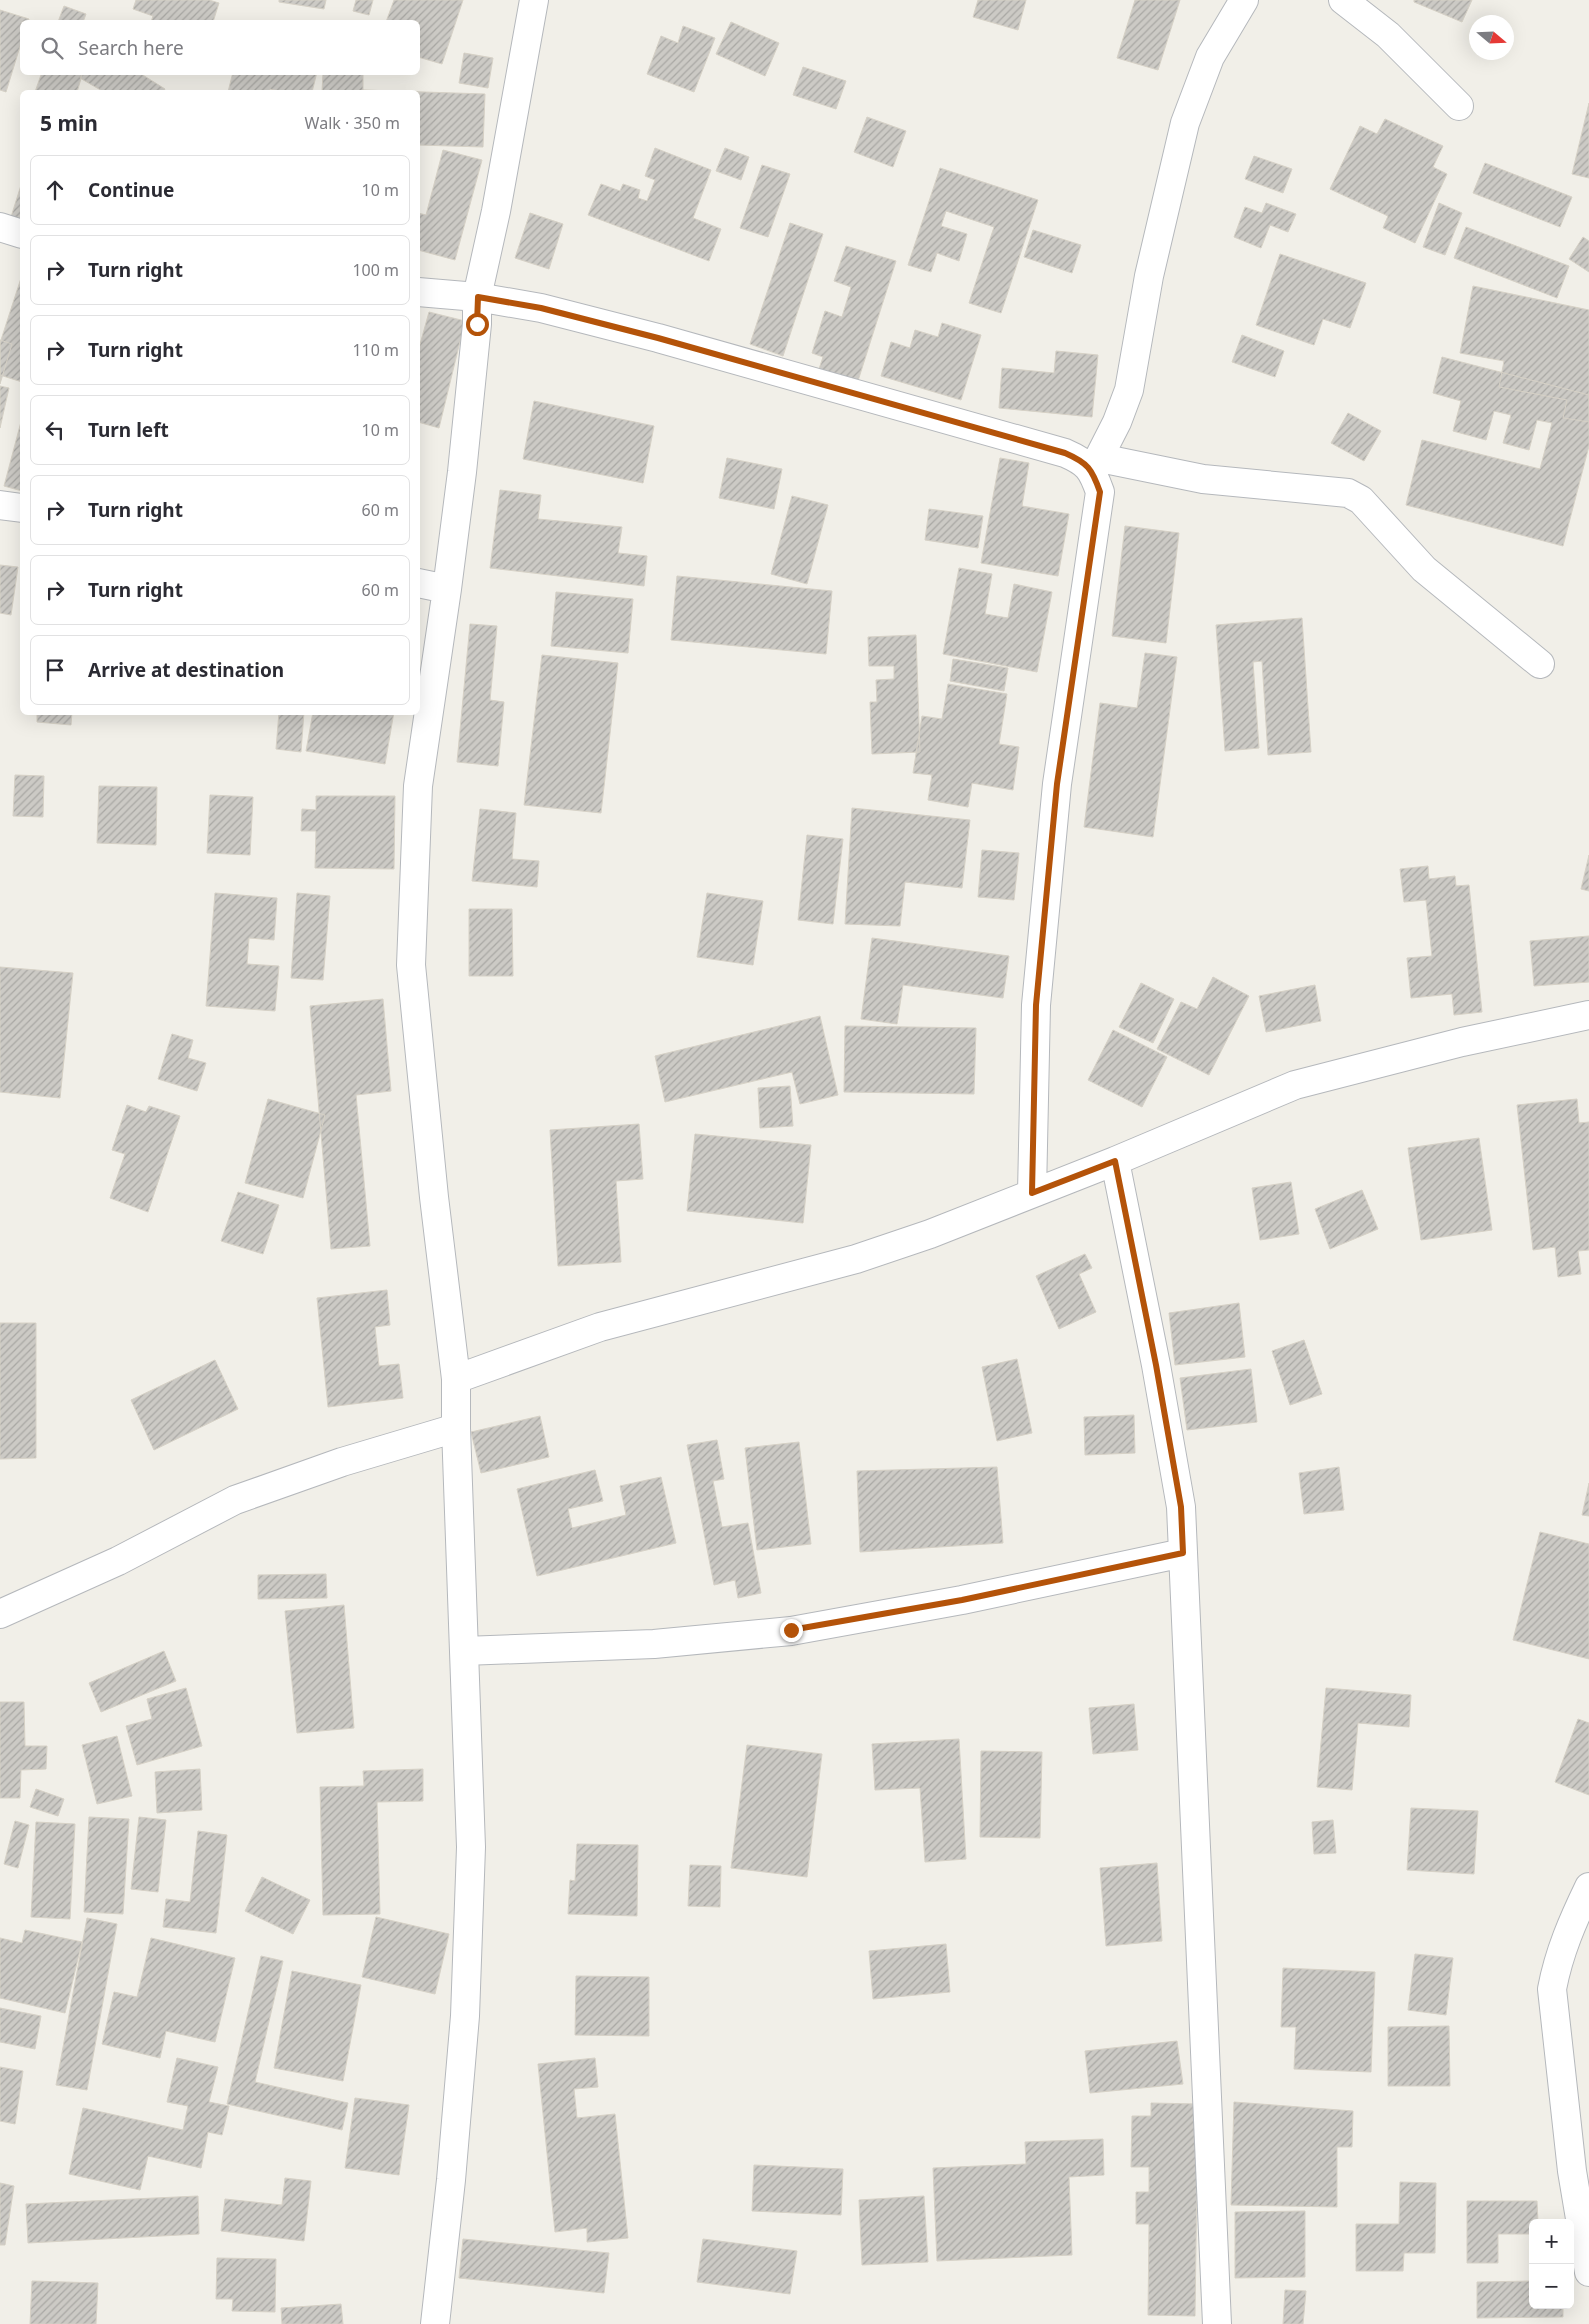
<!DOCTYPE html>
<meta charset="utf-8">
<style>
body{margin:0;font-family:"Noto Sans",sans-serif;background:#f2f2f3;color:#2b2b33}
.controls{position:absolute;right:15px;bottom:15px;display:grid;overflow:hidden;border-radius:8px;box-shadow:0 5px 20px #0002}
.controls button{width:45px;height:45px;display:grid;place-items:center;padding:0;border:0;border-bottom:1px solid #e1e1e2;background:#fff;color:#2b2b33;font:25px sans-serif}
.compass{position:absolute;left:1469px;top:15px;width:45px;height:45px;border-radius:50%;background:#fff;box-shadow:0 5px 20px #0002;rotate:109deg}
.stop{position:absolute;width:15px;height:15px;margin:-11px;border:4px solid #b45309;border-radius:50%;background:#fff}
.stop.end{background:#b45309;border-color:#fff;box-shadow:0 1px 5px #0008}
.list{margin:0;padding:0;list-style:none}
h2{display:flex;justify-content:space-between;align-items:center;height:65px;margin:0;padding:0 20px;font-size:21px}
h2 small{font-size:16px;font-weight:400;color:#7c7c81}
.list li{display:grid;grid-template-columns:32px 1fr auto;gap:15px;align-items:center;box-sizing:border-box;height:70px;margin:0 10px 10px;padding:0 10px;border:1px solid #e1e1e2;border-radius:8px}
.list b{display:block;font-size:19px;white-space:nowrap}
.list em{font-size:16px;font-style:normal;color:#7c7c81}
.icon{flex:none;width:28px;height:28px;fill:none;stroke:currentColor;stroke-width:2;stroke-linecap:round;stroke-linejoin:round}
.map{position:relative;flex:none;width:1589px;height:2324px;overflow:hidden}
.search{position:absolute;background:#fff;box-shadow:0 5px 20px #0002;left:20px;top:20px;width:400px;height:55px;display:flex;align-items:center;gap:12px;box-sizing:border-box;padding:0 18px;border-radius:8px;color:#7c7c81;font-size:19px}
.panel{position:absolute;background:#fff;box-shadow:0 5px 20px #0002;left:20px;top:90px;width:400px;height:625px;border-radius:8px}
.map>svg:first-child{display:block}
.building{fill:url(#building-hatch);stroke:#d6d1c6}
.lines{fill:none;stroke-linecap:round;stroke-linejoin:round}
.street-casing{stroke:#b5b8bc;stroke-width:30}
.street{stroke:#fff;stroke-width:28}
.route{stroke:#b45309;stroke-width:6}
</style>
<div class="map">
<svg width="1589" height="2324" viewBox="0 0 1589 2324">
<defs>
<pattern id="building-hatch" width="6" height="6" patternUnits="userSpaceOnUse" patternTransform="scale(1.25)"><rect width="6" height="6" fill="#cccac5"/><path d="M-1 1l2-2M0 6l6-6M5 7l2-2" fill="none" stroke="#a9a8a4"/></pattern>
</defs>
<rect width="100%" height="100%" fill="#f1efe8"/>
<path class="building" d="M136 0H209L219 3 213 22H151L153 16 133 9Z
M279 0H326L324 9 279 2Z
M356 0H373L369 15 353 11Z
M394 0H463L442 64 418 57V22H386Z
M978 0H1026L1018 30 973 17Z
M1135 0H1180L1158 70 1117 58Z
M1414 0H1472L1462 22 1414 2Z
M64 6 86 14 83 22H58Z
M0 10 29 19 28 22H22V40L6 92 0 90Z
M731 22 779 43 765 76 716 54Z
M683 26 715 38 694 92 647 74 661 36 678 43Z
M464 53 493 58 488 88 459 83Z
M803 67 846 81 836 109 793 95Z
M42 72H83L77 92H35Z
M83 72H138L165 89 163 92H104L80 78Z
M233 72H317L312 92H285L270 89 269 92H228Z
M323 73 363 74V90L485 94 483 147 418 145V92H322Z
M1589 103V178L1572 174Z
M867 117 906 131 893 167 854 152Z
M1385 119 1443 146 1433 167 1447 174 1415 243 1383 228 1388 216 1330 189 1360 126 1377 134Z
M655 148 711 170 693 218 721 229 709 261 588 215 601 184 620 191 623 184 640 190 638 198 647 201 655 180 645 176Z
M725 148 749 157 741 180 716 171Z
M443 150 482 160 455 260 418 250V213L426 215Z
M1254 156 1292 169 1283 193 1245 179Z
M1485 163 1572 197 1560 227 1473 193Z
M762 165 790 174 768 237 740 228Z
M940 168 1038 200 1001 313 969 303 994 227 946 211 941 226 967 234 959 261 937 253 931 272 908 265Z
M22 182V221L11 217Z
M1266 203 1296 214 1288 232 1270 225 1261 248 1234 237 1245 207 1262 213Z
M1439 203 1462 213 1445 255 1423 247Z
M530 213 563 224 549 269 515 258Z
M790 223 823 234 783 356 750 344Z
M1466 227 1569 266 1557 298 1454 258Z
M1033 230 1081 245 1072 273 1024 257Z
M1583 237 1589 241V272L1569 259Z
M846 246 896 261 857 384 818 372 823 357 812 353 825 311 842 317 851 287 834 281Z
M1280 254 1366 283 1350 328 1323 319 1314 345 1256 325Z
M22 275V382L0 375V343Z
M1473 286 1589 310V422L1563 418 1567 400 1499 387 1504 361 1460 353Z
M429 312 465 321 439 428 418 422V348H419Z
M942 323 981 335 961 400 881 376 891 342 910 348 915 330 938 337Z
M1242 335 1284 351 1275 377 1232 362Z
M0 340 12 344 0 384Z
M1056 351 1098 355 1092 417 999 408 1002 368 1054 373Z
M1442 357 1589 395V446L1563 546 1406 505 1422 440 1540 469 1552 423 1537 420 1529 450 1503 443 1511 415 1494 411 1486 440 1453 431 1461 401 1433 393Z
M0 386 9 388 0 428Z
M534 401 654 426 643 483 523 459Z
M1348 413 1381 431 1364 461 1331 443Z
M22 418V491L4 486Z
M727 458 782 469 774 509 719 498Z
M1000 458 1029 463 1022 506 1069 514 1058 576 981 563Z
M500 490 541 495 538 519 622 527 618 553 647 556 644 586 490 568Z
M792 496 828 505 807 584 771 574Z
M929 509 983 516 978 548 925 540Z
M1125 526 1179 533 1166 643 1112 636Z
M0 565 18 567 11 615 0 613Z
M959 568 992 574 985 614 1008 618 1014 584 1052 592 1037 672 943 654Z
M677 576 832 591 826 654 671 640Z
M556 592 633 599 628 653 551 646Z
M1302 618 1311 752 1268 755 1262 661 1253 662 1259 748 1225 751 1216 625Z
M470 624 497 626 490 700 504 702 498 766 457 762Z
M916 635 920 752 872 754 870 702H877L876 680 894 679V666H869L868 637Z
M1145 653 1177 657 1153 837 1084 827 1100 703 1137 708Z
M542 655 618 663 601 813 524 805Z
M953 659 1008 668 1004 691 950 681Z
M948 684 1007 694 999 744 1019 747 1013 790 972 783 968 807 928 800 932 775 913 773 922 716 942 719Z
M37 712H72L71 725 37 722Z
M279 712H304L301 752 276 749Z
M313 712H394L385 764 306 751Z
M15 775 44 776 43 817 13 816Z
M99 786 157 787 156 845 97 843Z
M210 795 253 797 250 855 207 853Z
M316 796H395L394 869 315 868 316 831H301L302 809 316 810Z
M852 808 970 820 962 888 905 882 900 926 845 924Z
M480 809 516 813 512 859 539 861 537 887 472 881Z
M807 835 843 839 833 924 798 920Z
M982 850 1019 853 1014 900 978 897Z
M1589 855V891L1581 889Z
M1428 866 1429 879 1455 876 1456 886 1469 885 1482 1012 1454 1015 1452 994 1411 998 1407 958 1432 956 1426 900 1404 902 1400 869Z
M215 893 277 898 274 940 249 938 247 964 279 966 275 1011 206 1006Z
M297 893 330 896 323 980 291 978Z
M707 893 763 901 753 965 697 957Z
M469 909H512L513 976H469Z
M1589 936V982L1534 986 1530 941Z
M872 938 1009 956 1003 998 903 985 897 1024 861 1019Z
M0 967 73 973 60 1098 0 1092Z
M1213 977 1249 996 1209 1075 1157 1049 1181 1002 1197 1009Z
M1141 983 1174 999 1153 1043 1119 1027Z
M1315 985 1321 1021 1266 1032 1259 996Z
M383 999 391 1091 356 1095 370 1246 331 1249 310 1006Z
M820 1016 838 1095 800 1104 792 1072 665 1102 655 1056Z
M845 1026 976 1028 974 1094 844 1092Z
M1113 1030 1167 1057 1142 1107 1088 1080Z
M172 1034 193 1040 188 1058 206 1063 197 1091 158 1079Z
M790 1086 793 1126 760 1128 758 1088Z
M268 1099 325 1115 303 1198 245 1183Z
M1577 1099 1579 1123 1589 1122V1250L1578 1251 1581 1274 1558 1277 1555 1247 1533 1250 1517 1105Z
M127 1105 146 1112 149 1106 180 1116 148 1212 110 1198 125 1154 112 1150Z
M639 1124 643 1179 616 1181 621 1262 558 1266 550 1130Z
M695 1134 811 1145 803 1223 687 1211Z
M1479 1138 1492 1230 1421 1240 1408 1148Z
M1291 1182 1299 1234 1260 1240 1252 1188Z
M1362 1190 1378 1229 1330 1249 1315 1209Z
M238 1192 279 1205 263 1254 221 1241Z
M1085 1254 1092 1268 1079 1274 1096 1312 1059 1329 1036 1276Z
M387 1290 390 1325 375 1327 379 1366 399 1364 403 1398 328 1407 317 1298Z
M1239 1303 1245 1357 1175 1365 1169 1313Z
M0 1323H36V1458L0 1459Z
M1304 1340 1322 1394 1290 1405 1272 1351Z
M1017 1359 1032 1433 997 1441 982 1367Z
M215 1360 238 1409 154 1450 131 1400Z
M1251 1369 1257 1422 1187 1430 1180 1378Z
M1134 1415 1135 1453 1085 1455 1084 1417Z
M540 1416 549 1457 481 1473 471 1432Z
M717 1440 724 1479 713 1481 722 1527 748 1523 761 1593 738 1598 735 1580 714 1585 687 1445Z
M799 1442 811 1544 757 1550 745 1448Z
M997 1467 1003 1543 860 1552 857 1471Z
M1339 1467 1344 1510 1304 1514 1299 1473Z
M595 1470 603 1501 568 1509 572 1528 626 1515 620 1486 661 1477 676 1543 537 1576 517 1489Z
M1589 1483V1516L1582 1515Z
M1540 1532 1589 1544V1659L1513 1640Z
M326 1574 327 1598 258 1599V1575Z
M344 1605 354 1728 297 1733 285 1611Z
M164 1651 176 1681 101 1712 89 1683Z
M186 1688 202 1746 137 1765 126 1726 152 1719 147 1699Z
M1326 1688 1411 1695 1409 1727 1358 1723 1352 1790 1317 1787Z
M0 1702H24L25 1746H47L46 1769 21 1770 20 1798H0Z
M1134 1704 1138 1750 1093 1754 1089 1708Z
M1578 1719 1589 1723V1795L1555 1782Z
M117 1736 132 1796 97 1804 82 1745Z
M959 1739 966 1859 925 1862 920 1788 875 1790 872 1744Z
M747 1745 822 1754 807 1877 731 1868Z
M981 1751 1042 1752 1040 1838 980 1837Z
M200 1769 202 1810 157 1813 155 1772Z
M423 1769V1801L377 1802 380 1914 323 1915 320 1787 364 1786 363 1771Z
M36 1789 64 1799 58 1816 30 1807Z
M1411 1808 1478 1811 1474 1874 1407 1870Z
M89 1817 129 1819 123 1914 84 1912Z
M139 1817 166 1820 158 1892 131 1889Z
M1333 1820 1336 1853 1314 1854 1312 1822Z
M15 1821 29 1825 18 1868 4 1864Z
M36 1822 75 1824 70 1919 31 1917Z
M198 1831 227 1835 216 1933 163 1927 166 1899 190 1902Z
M577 1844 638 1845 637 1916 568 1914 570 1880 575 1881Z
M1157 1863 1162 1941 1106 1946 1100 1868Z
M690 1865 721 1866 720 1907 688 1906Z
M262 1877 310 1900 293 1934 245 1911Z
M376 1917 449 1934 435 1994 362 1977Z
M87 1918 117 1924 87 2090 56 2085Z
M25 1930 82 1942 65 2013 0 1998V1938L22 1943Z
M151 1938 235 1958 215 2042 166 2031 160 2058 102 2044 114 1992 137 1997Z
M946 1944 950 1992 873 1999 869 1951Z
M1415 1954 1453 1958 1446 2015 1408 2010Z
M261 1956 283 1961 255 2082 348 2103 342 2130 227 2104Z
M1283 1968 1375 1972 1371 2072 1294 2069 1296 2027H1281Z
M292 1971 361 1985 343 2081 274 2068Z
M576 1976 649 1977V2036L575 2035Z
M0 2008 41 2016 35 2049 0 2042Z
M1449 2026 1450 2086H1388V2027Z
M1177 2041 1183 2084 1090 2093 1085 2051Z
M177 2058 218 2067 209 2102 229 2106 222 2135 208 2132 201 2168 148 2156 140 2190 69 2174 83 2108 183 2130 188 2106 167 2102Z
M595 2058 598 2087 574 2089 577 2118 615 2114 628 2238 587 2242V2228L555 2232 538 2064Z
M0 2067 23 2071 15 2124 0 2121Z
M355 2098 409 2105 399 2175 345 2168Z
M1234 2102 1353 2111 1352 2147H1337V2207L1231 2205Z
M1151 2103 1198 2104 1195 2316 1148 2315 1149 2224H1136V2192H1149V2167H1131L1132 2116H1151Z
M1103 2139 1104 2175 1069 2177 1072 2255 937 2261 933 2168 1026 2164 1025 2142Z
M754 2165 843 2169 841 2215 752 2211Z
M285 2178 311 2181 304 2241 221 2231 225 2199 282 2205Z
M1400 2182 1436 2183 1435 2253H1404L1403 2271H1356V2224H1399Z
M0 2183 14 2186 5 2245H0Z
M198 2196 199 2234 28 2243 26 2204Z
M924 2196 928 2262 862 2265 859 2200Z
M1467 2201H1537L1538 2223H1533V2234H1498V2263H1467Z
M1305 2211V2277L1235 2278V2212Z
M463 2239 609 2253 604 2293 459 2278Z
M703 2239 797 2251 790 2294 697 2282Z
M217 2258 276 2259 275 2312 232 2311 233 2299H216Z
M32 2281 98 2283 96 2324H30Z
M1533 2281V2305H1563V2317L1477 2318V2282Z
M1285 2290 1306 2291 1303 2324H1283Z
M341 2304 343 2324H282L281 2308Z"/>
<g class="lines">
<defs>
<path id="street" d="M1343 0 1388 35 1459 106
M0 227 22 234
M418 292 477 297 541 308 658 338 1065 453C1088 463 1092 469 1100 492L1057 784 1036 1005 1032 1193
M1100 458 1203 479 1348 493 1361 500 1424 569 1540 664
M1092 471 1117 422 1129 390 1149 276 1185 123 1210 57 1244 0
M0 505 22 508
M418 583 447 589
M1115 1161 1156 1365 1181 1507 1217 2324
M456 1379 600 1327 856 1259 930 1234 1115 1161 1295 1085 1462 1042 1589 1015
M0 1614 118 1561 235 1500 342 1462 456 1428
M464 1651 654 1644 791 1631 962 1600 1183 1553
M1589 1887C1573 1920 1559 1952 1552 1989L1572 2171 1589 2272
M435 2324 451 2180 465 2016 471 1847 456 1428V1379L434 1197 411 965 418 786 447 589 462 472 477 324V297L496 211 534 0"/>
</defs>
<use href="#street" class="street-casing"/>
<use href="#street" class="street"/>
</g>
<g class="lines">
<path class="route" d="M477 324 478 297 541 308 658 338 1065 453C1088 463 1092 469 1100 492L1057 784 1036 1005 1032 1193 1115 1161 1156 1365 1181 1507 1183 1553 962 1600 791 1630"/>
</g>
</svg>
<div class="controls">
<button>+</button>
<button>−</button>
</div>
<svg class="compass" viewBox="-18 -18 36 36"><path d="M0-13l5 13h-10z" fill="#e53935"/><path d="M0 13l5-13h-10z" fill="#7c7c81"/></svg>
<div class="stop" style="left:477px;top:324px"></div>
<div class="stop end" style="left:791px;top:1630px"></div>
<div class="search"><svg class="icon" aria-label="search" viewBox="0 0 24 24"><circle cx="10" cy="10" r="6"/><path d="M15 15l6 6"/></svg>Search here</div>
<section class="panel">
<h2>5 min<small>Walk · 350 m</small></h2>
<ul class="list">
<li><svg class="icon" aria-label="ahead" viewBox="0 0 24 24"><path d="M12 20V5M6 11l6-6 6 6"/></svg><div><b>Continue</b></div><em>10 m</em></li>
<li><svg class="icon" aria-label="right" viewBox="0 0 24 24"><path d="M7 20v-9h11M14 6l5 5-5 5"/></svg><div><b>Turn right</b></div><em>100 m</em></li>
<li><svg class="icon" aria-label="right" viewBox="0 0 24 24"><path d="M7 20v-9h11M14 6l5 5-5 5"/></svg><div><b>Turn right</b></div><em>110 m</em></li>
<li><svg class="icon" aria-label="left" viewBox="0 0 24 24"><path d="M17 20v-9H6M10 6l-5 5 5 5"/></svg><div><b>Turn left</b></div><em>10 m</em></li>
<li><svg class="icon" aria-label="right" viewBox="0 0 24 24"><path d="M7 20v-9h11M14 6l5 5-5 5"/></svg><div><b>Turn right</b></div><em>60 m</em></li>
<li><svg class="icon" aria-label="right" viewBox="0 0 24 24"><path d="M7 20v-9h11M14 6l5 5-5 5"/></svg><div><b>Turn right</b></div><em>60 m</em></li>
<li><svg class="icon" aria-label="arrive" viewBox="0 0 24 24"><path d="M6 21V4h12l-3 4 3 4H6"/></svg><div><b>Arrive at destination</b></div></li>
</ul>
</section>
</div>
